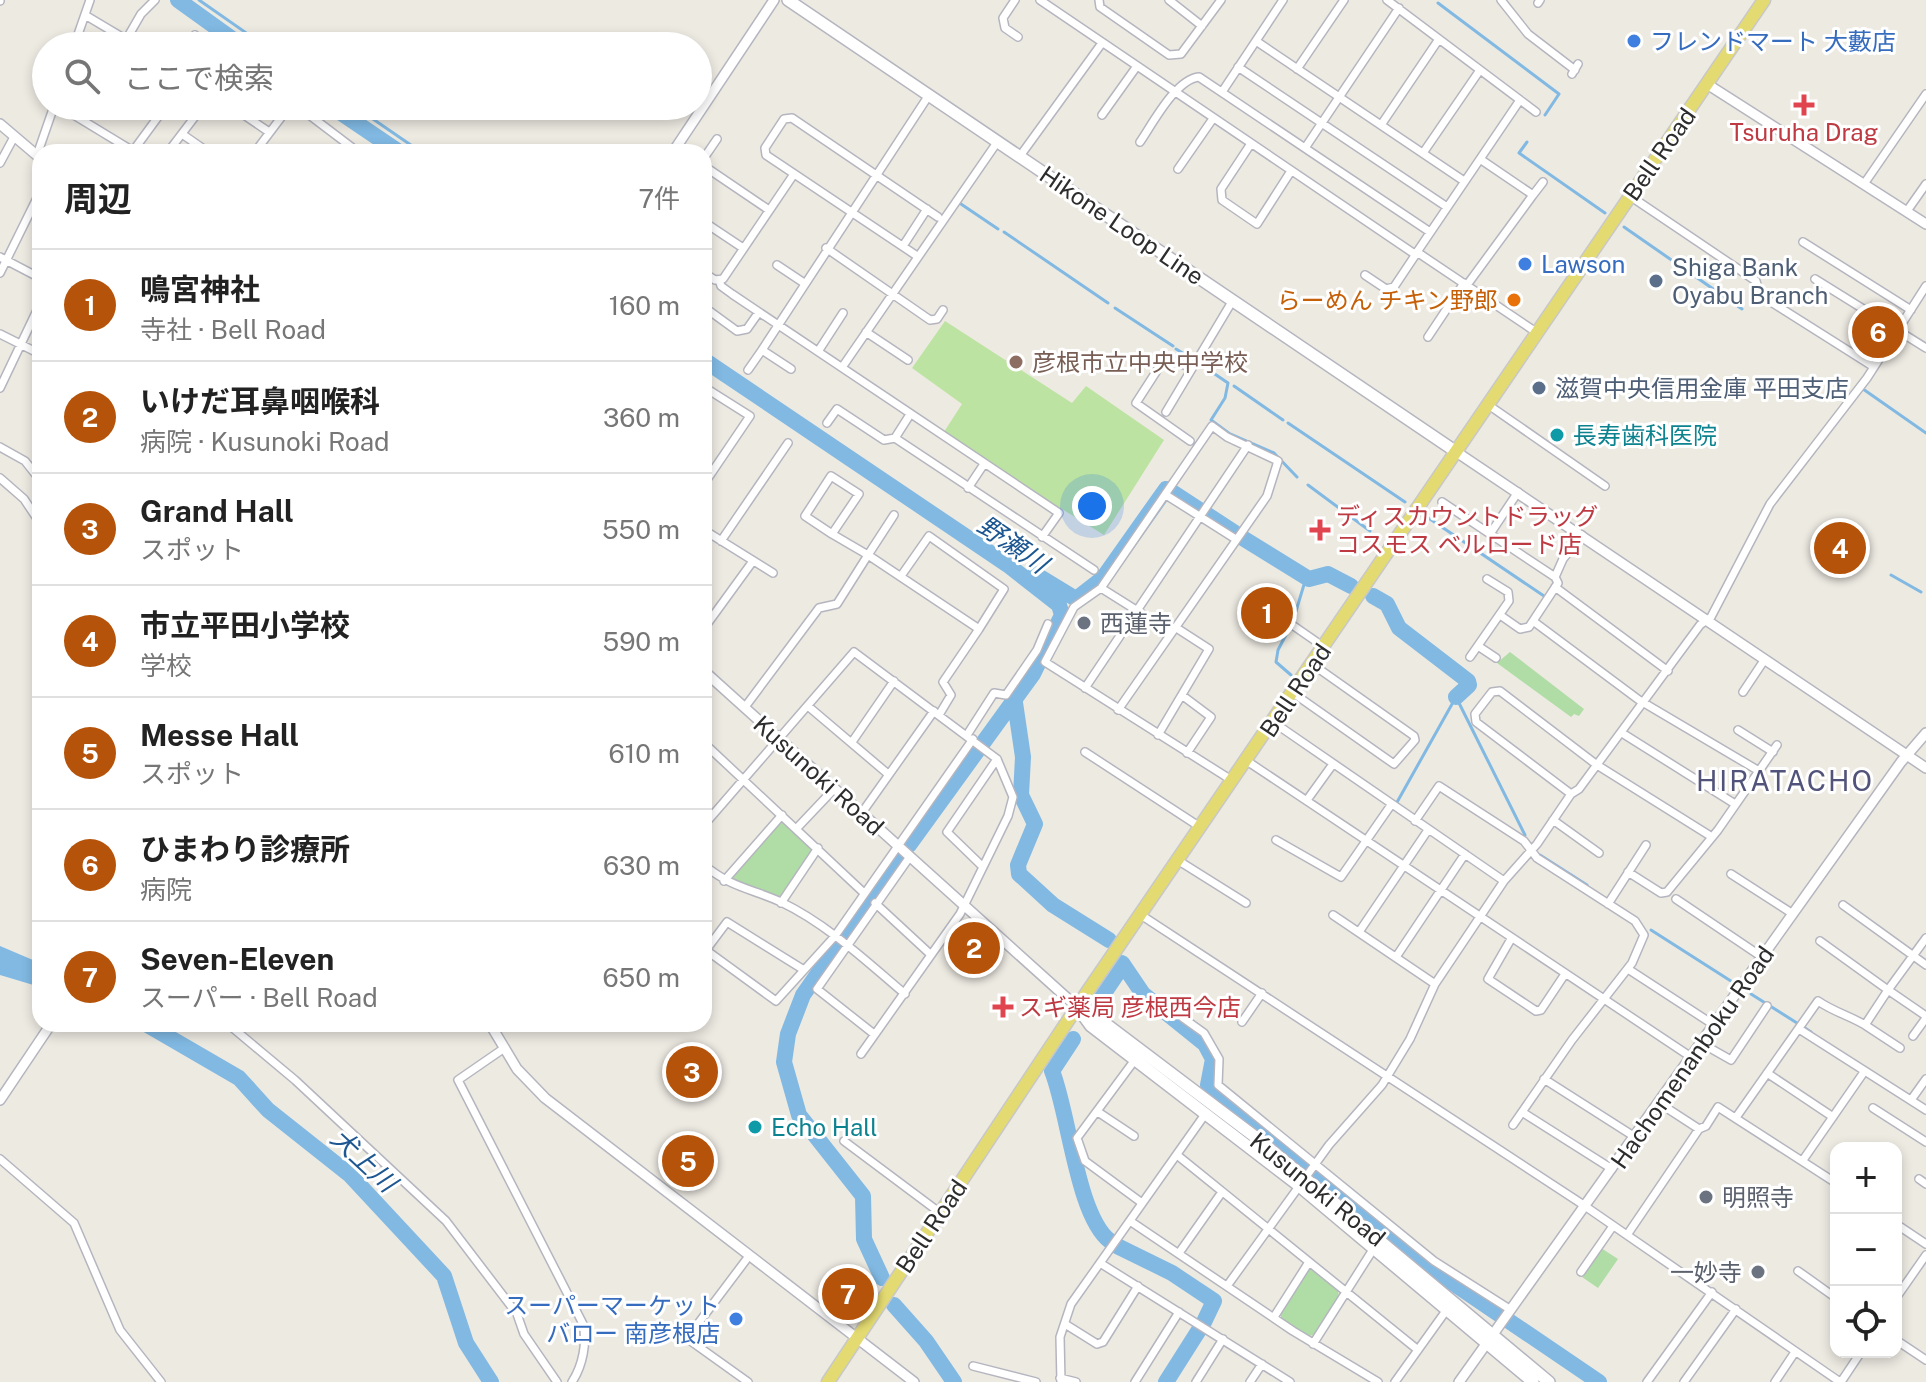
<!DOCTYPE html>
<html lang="ja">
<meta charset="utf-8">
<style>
body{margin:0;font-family:"Public Sans","Noto Sans JP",sans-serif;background:#f2f2f2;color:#222}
.controls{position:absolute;right:24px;bottom:24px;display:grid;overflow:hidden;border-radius:16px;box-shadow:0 4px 12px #0003}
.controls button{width:72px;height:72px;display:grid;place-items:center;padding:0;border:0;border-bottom:2px solid #e0e0e0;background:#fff;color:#222;font:40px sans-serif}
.you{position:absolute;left:1092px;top:506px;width:28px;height:28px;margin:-20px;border:6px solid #fff;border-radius:50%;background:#1a73e8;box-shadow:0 0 0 12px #1a73e833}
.badge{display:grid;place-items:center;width:52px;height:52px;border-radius:50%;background:#b45309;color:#fff;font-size:26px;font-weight:700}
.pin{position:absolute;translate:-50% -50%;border:4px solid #fff;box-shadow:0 2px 8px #0006}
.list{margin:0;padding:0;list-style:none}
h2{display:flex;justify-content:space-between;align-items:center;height:104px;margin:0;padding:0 32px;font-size:34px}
h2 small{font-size:26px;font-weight:400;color:#767676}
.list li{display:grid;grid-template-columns:52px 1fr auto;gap:24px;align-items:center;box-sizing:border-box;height:112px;padding:0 32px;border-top:2px solid #e0e0e0}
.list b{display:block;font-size:30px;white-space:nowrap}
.list p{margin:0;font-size:26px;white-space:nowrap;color:#767676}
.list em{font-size:26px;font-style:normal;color:#767676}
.icon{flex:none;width:44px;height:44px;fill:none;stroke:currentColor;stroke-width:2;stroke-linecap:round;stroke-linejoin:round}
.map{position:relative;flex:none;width:1926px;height:1382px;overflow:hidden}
.search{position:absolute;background:#fff;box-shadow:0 4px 12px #0003;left:32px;top:32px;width:680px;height:88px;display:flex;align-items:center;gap:20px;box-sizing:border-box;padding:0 28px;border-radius:44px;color:#767676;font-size:30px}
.panel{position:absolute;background:#fff;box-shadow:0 4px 12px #0003;left:32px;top:144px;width:680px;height:888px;border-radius:24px}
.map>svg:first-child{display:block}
.green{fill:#afdda5}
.pitch{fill:#bde3a2}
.water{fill:#81b9e3}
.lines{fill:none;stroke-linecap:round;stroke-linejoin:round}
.stream{stroke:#81b9e3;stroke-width:3}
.river{stroke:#81b9e3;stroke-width:16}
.minor-casing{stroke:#b5b5bf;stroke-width:10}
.tertiary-casing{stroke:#b5b5bf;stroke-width:12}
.secondary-casing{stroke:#b5b5bf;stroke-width:14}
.primary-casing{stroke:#c8c8c8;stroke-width:15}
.minor{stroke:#fff;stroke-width:7}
.tertiary{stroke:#fff;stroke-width:9}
.secondary{stroke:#fff;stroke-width:11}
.primary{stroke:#e3da71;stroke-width:12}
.shop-dot{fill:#3f7fe0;stroke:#fff;stroke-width:3}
.health-dot{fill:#e0444e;stroke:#fff;stroke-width:3}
.service-dot{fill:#5c6f8a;stroke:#fff;stroke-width:3}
.food-dot{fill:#e8710a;stroke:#fff;stroke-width:3}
.education-dot{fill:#8d6e63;stroke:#fff;stroke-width:3}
.culture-dot{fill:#0f9aa8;stroke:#fff;stroke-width:3}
.worship-dot{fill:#6b7280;stroke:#fff;stroke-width:3}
.labels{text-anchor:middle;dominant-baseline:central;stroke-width:6;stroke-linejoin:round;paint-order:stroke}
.shop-label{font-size:24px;fill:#366cbe;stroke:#fff;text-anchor:start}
.health-label{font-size:24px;fill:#be3a42;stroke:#fff;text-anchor:start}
.street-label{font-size:24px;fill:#2d2d2d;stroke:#fff}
.service-label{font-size:24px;fill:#4e5e75;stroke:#fff;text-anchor:start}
.food-label{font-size:24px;fill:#c56008;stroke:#fff;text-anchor:end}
.education-label{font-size:24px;fill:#785e54;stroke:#fff;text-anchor:start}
.culture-label{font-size:24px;fill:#0d838f;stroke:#fff;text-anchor:start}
.worship-label{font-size:24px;fill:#5b616d;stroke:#fff;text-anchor:start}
.water-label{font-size:26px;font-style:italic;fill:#1d5792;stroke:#fff}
.quarter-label{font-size:28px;letter-spacing:2px;fill:#52537a;stroke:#fff}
</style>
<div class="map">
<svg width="1926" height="1382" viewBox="0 0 1926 1382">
<rect width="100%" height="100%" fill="#edeae2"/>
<path class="green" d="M1510 652 1584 709 1579 716 1574 714 1571 717 1497 663Z
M780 821H784L812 851 782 896 776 898 732 879Z
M1601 1248 1618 1259 1598 1288 1582 1277Z
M1312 1269 1338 1290 1339 1297 1314 1335 1309 1336 1281 1318V1312L1307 1270Z"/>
<path class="pitch" d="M945 321 1072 403 1086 386 1164 440 1104 535 942 435 962 404 912 368Z"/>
<path class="water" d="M0 946 40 963V987L0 975Z"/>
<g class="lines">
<path class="stream" d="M199 0 265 46
M1438 3 1559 94 1545 115
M354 106 421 152
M1527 142 1519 153 1605 213
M958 202 998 229
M1624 227 1742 309
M1004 232 1108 303
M1115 308 1173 346
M1176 349 1191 358
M1200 364 1228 383 1225 398 1211 420 1230 434 1274 453 1297 477
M1234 386 1283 420
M1863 389 1926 433
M1288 423 1405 502
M1308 485 1370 531
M1427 517 1544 596
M1891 575 1921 592
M1293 621 1306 578
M1290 627 1278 650 1276 662 1291 675
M1456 697 1525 835
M1396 804 1456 697
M1540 855 1587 885
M1651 930 1734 983
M1751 994 1797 1023
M1802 1026 1811 1032"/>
<path class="river" d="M178 0 242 46
M331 106 399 152
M704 360 1008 565 1059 605 1062 615 1033 674 909 845
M1172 492 1201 511
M1206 514 1235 533
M1241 537 1309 579 1328 574 1351 586
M1035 574 1076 599 1103 578 1166 489
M1373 596 1387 604 1399 628 1468 681 1469 685 1456 697
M1014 696 1023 757 1021 795 1035 824 1018 865 1019 874 1053 905 1109 940
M1122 963 1143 994 1205 1044 1213 1059 1208 1085 1441 1275 1599 1382
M1102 996 1123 965
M146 1024 239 1078 268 1110 350 1175 444 1276 466 1343 491 1382
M1073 1039 1052 1071C1069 1113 1077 1216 1110 1241
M1117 1246 1172 1273 1214 1301 1204 1322
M882 1278 864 1239 863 1196 799 1115 784 1062 788 1034 803 995 898 859
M894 1305 926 1341 954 1382
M1166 1382 1199 1330"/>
<defs>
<path id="minor" d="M1015 0 1003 18 1005 28 1018 37
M1040 0 1416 255
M1099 0 1100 7 1169 55 1181 54 1221 0
M1169 0 1202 26
M1387 0 1536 112
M1501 0 1528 34 1575 70
M0 1V0
M1538 3 1540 0
M85 15 137 46
M126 40 141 14 155 0
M1256 41 1464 181
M74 46 90 0
M186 46 195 35
M1238 67 1447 207
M1297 69 1344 0
M1572 74 1578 64
M1222 92 1283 0
M1520 100 1417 252 1536 332
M59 106 133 151 166 106
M147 106 160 114
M231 106 269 132
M1102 115 1137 66
M1381 125 1439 39
M182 134 208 152
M1140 142C1153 123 1176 79 1199 77L1430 232
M1250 145 1221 189 1222 200 1257 224 1291 171
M1305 148 1399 8
M168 152 203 106
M255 152 289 107 300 108 358 152
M1423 153 1480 70
M37 155 54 106
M1020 156 1102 43
M704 158 717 139
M0 163 14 137
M704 166 769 210
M1178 169 1212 120
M1864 184 1926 94
M1533 195 1543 182
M1630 196 1756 281 1760 295 1874 367
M1907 211 1926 184
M704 222 743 248
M1803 242 1911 310
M903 246 927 209
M826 248 930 320 937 319 943 310
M917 256 766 155 765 148 784 119 792 118 938 217
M0 257 40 278
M777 265 804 283
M0 273 40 192
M704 273 715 280 723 279 794 174
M1365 275 1386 289 1394 287 1416 254
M1815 279 1926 348
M719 280 721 286 732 294 1059 513 1042 537
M1467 285 1533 195 1480 159
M704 307 737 331 747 329 759 312
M866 332 908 360
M0 334 40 354
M1428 337 1464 283
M819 350 843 313
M843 366 998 141
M791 369 762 350 929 95
M748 370 762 350
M704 387 750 416 704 484
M0 388 40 304
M1487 404 1605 486
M1166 412 1233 300
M827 423 837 409 884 440 895 438 1094 570
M895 438 909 416
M1190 441 1136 403 1165 358 1192 368
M0 447 25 461 40 480
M36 472 40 427
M0 478 24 499 40 523
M968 488 984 464
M1166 495 1234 538
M1442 502 1555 577
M704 530 773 573
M832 534 805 516 831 476 859 494 832 534 868 555 894 515
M1490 534 1518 492
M721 541 788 443
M901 576 929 536 1004 589 979 629
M1555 587 1668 671
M1101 588 1171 632
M1257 599 1249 610 1268 624 1288 622 1324 647
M1500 615 1520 629 1529 627 1558 583 1555 577 1563 559 1582 535
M1533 621 1639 700 1759 771
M705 627 753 561
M1478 646 1496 658
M1470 657 1509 601 1508 592 1487 579
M1085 688 1248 445
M1743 692 1765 659
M1293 693 1394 764 1415 740 1414 736 1312 664
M1183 696 1211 717 1187 753
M745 707 819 608 837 604 868 555 979 629 943 682 951 695 939 715
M809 707 888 774
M1118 710 1267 496 1278 461 1227 437 1212 426 1101 588 1074 607 1045 662 1233 781
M1273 722 1504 881
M1738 730 1773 752
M1622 733 1735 804
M967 735 994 693 1006 695 1037 650 1048 624
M1158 735 1209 649 1175 627
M852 742 894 681
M704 743 864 893
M1085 752 1200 827
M1247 761 1691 1057
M1571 794 1476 722 1475 714 1492 692 1500 691 1597 765 1712 837
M1307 800 1333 764
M861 814 934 711
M1553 820 1599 853
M1415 821 1439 786 1524 841 1537 858 1635 921 1644 935 1632 963 1572 1040 1513 1125
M704 825 854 652 997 759 1013 797 1008 816 960 914 861 1054
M797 828 834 789
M1276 840 1341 877 1391 805
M1179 861 1246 903
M704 865C732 888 750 888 781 902 827 924 866 961 905 994
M982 866 947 832 997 759
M1628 872 1661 893 1667 892 1718 830 1777 745
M1731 874 1793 914
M724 881 782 815
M1676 899 1762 957
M781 903 818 848
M875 903 929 953
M1608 904 1646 845
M1843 905 1926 965
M1141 915 1579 1202 1840 1382
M1333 915 1435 984
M1359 932 1428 830
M1926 938 1888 990 1926 1016
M1511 939 1488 979 1536 1011 1541 1010 1565 974
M1820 941 1888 990 1865 1025 1900 1048
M1396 957 1465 854
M1628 969 1714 1025
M804 970 727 922 706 950 776 1001 835 936 973 739
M1183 1018 1204 1033 1219 1059 1218 1085 1434 1261 1511 1310
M1242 1022 1262 993
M228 1024 295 1080 446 1221 517 1314 524 1334 557 1382
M1799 1029 1926 1110
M874 1034 817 989 909 858
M1913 1036 1926 1018
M1701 1043 1731 1060 1767 1006
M503 1049 458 1080 583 1324C587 1343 583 1365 572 1382
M1137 1057 1077 1138 1085 1161 1142 1203
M1767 1073 1833 1117
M1544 1079 1635 1137
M1911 1100 1926 1079
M1659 1103 1699 1129
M1873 1108 1926 1142
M1098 1112 1134 1136
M1522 1112 1612 1169
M1737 1116 1818 1001C1834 1012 1848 1015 1865 1025
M844 1141 939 1212
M1177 1155 1418 1350
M0 1159 74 1223 120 1330 161 1382
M1803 1160 1864 1072
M1919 1179 1926 1184
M1130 1221 1293 1331 1378 1382
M1896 1224 1926 1244
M1627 1235 1699 1129 1706 1126 1718 1107 1836 1183
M1179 1253 1222 1192
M1100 1263 1290 1382
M1798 1271 1836 1298
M1581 1272 1613 1226
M1227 1286 1329 1145 1382 1085 1410 1039 1435 984 1504 881 1537 844 1571 794 1579 789 1700 625 1711 617 1770 504 1867 378 1926 286
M1896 1298 1926 1255
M1274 1317 1309 1262
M1065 1324 1097 1344 1103 1342 1138 1286
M1896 1340 1926 1360
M1313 1344 1374 1248
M973 1366 1036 1382
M1060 1378 1076 1382
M748 1382 692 1342 691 1333 749 1256
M1061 1382 1060 1337 1071 1304 1206 1113
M1135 1382 1179 1312
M1196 1382 1223 1339
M1250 1382 1262 1364
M1395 1382 1448 1308
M1647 1382 1712 1292
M1684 1382 1736 1309
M1775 1382 1795 1352
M1841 1382 1861 1352"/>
<path id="tertiary" d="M1707 84 1926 224
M0 124 40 158
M673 152 774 0
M1455 451 1926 768
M704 671 1077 1007
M490 1024 517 1069 545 1098 914 1382
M0 1100 51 1024
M1459 1382 1901 762 1926 733"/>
<path id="secondary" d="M788 0 1455 451
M1077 1007 1098 1018 1258 1139 1549 1382
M1080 1011 1091 1026 1298 1185 1533 1382"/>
<path id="primary" d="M828 1382 1077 1007 1764 0"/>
</defs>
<use href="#minor" class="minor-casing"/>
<use href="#tertiary" class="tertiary-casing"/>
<use href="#secondary" class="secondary-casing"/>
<use href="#primary" class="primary-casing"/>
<use href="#minor" class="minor"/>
<use href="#tertiary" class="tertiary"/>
<use href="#secondary" class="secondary"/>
<use href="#primary" class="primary"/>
</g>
<g class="shop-dot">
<circle cx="1634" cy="41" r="8"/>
<circle cx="1525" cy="264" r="8"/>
<circle cx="736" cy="1319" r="8"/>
</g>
<g class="health-dot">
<path d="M1800 93h8v8h8v8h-8v8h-8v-8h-8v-8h8z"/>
<path d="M1316 518h8v8h8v8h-8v8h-8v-8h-8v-8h8z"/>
<path d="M999 995h8v8h8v8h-8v8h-8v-8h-8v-8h8z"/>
</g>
<g class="service-dot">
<circle cx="1656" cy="281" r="8"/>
<circle cx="1539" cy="388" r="8"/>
</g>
<circle class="food-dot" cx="1514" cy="300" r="8"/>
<circle class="education-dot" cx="1016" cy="362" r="8"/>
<g class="culture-dot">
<circle cx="1557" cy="435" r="8"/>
<circle cx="755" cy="1127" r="8"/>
</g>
<g class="worship-dot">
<circle cx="1084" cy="623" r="8"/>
<circle cx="1706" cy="1197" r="8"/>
<circle cx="1758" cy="1272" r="8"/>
</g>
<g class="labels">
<g class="shop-label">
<text x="1650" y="41">フレンドマート 大藪店</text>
<text x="1541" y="264">Lawson</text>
<text x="720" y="1305" text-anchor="end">スーパーマーケット<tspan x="720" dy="28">バロー 南彦根店</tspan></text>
</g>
<g class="health-label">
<text x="1804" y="132" text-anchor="middle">Tsuruha Drag</text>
<text x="1336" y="516">ディスカウントドラッグ<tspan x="1336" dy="28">コスモス ベルロード店</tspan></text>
<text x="1019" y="1007">スギ薬局 彦根西今店</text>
</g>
<g class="street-label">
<text transform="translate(1659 154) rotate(-55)">Bell Road</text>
<text transform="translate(1122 225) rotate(34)">Hikone Loop Line</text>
<text transform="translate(1295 690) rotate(-56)">Bell Road</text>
<text transform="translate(819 775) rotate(42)">Kusunoki Road</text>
<text transform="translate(1692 1057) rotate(-55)">Hachomenanboku Road</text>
<text transform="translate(1318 1189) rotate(39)">Kusunoki Road</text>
<text transform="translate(931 1226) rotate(-56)">Bell Road</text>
</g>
<g class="service-label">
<text x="1672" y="267">Shiga Bank<tspan x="1672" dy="28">Oyabu Branch</tspan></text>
<text x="1555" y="388">滋賀中央信用金庫 平田支店</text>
</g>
<g class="food-label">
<text x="1498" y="300">らーめん チキン野郎</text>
</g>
<g class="education-label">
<text x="1032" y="362">彦根市立中央中学校</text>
</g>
<g class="culture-label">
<text x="1573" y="435">長寿歯科医院</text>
<text x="771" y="1127">Echo Hall</text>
</g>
<g class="worship-label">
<text x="1100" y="623">西蓮寺</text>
<text x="1722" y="1197">明照寺</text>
<text x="1742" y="1272" text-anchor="end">一妙寺</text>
</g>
<g class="water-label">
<text transform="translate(1013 544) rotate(35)">野瀬川</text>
<text transform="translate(364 1160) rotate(43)">犬上川</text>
</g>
<g class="quarter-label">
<text x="1785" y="780">HIRATACHO</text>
</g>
</g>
</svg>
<div class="controls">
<button>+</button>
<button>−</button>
<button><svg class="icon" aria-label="locate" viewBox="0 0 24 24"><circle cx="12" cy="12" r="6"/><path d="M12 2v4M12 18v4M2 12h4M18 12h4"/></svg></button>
</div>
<div class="you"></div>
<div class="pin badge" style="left:1267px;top:613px">1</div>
<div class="pin badge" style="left:974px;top:948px">2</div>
<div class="pin badge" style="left:692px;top:1072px">3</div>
<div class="pin badge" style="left:1840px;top:548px">4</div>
<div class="pin badge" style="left:688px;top:1161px">5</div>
<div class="pin badge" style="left:1878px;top:332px">6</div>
<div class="pin badge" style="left:848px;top:1294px">7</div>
<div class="search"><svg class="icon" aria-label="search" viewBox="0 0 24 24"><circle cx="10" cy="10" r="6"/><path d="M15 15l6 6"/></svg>ここで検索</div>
<section class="panel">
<h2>周辺<small>7件</small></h2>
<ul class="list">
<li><span class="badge">1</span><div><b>鳴宮神社</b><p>寺社 · Bell Road</p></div><em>160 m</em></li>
<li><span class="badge">2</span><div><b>いけだ耳鼻咽喉科</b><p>病院 · Kusunoki Road</p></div><em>360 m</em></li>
<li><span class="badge">3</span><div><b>Grand Hall</b><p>スポット</p></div><em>550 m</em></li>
<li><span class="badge">4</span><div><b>市立平田小学校</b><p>学校</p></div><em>590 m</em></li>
<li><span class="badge">5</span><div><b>Messe Hall</b><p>スポット</p></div><em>610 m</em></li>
<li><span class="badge">6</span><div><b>ひまわり診療所</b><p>病院</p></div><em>630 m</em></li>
<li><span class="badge">7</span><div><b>Seven-Eleven</b><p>スーパー · Bell Road</p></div><em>650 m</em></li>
</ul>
</section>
</div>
